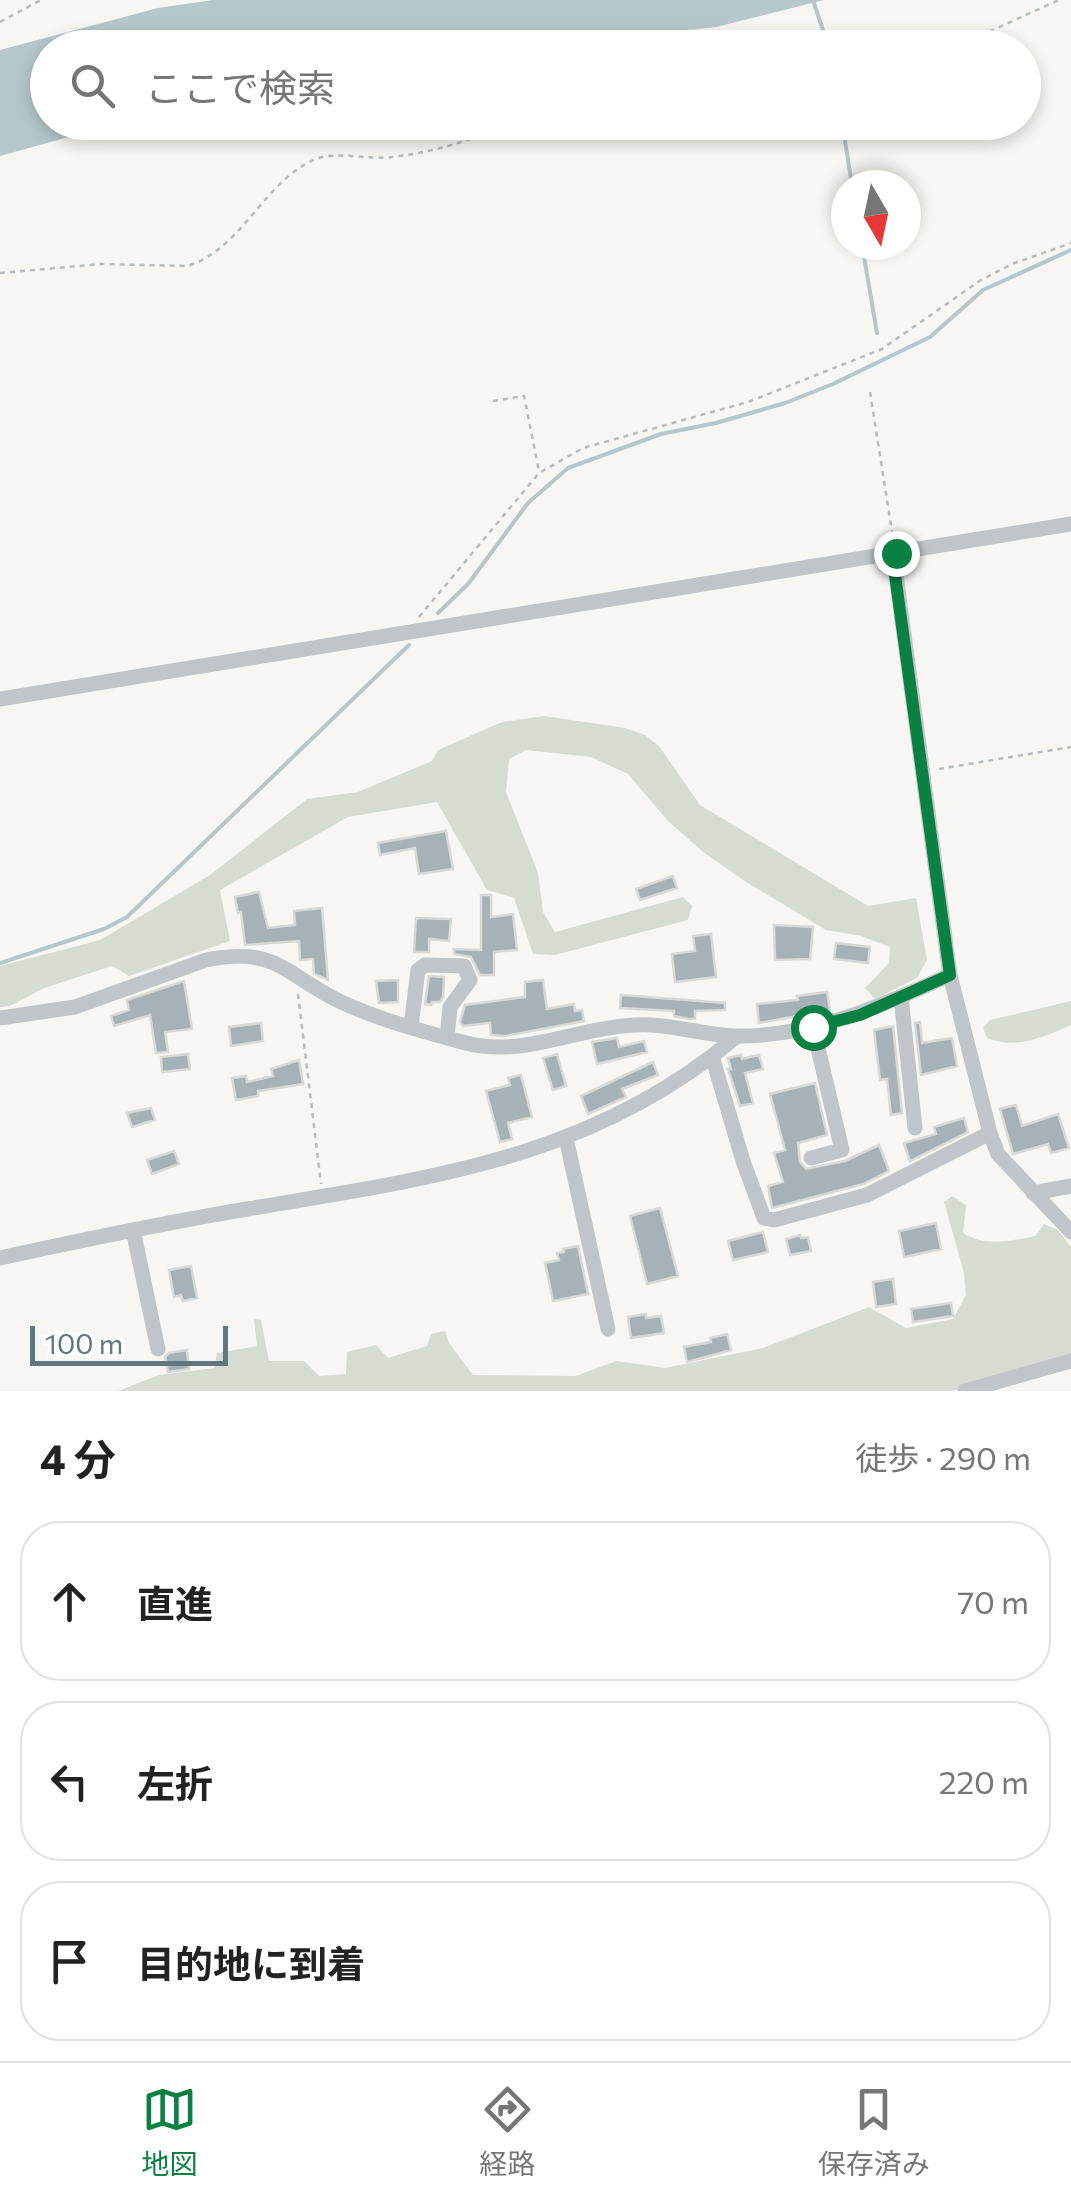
<!DOCTYPE html>
<html lang="ja">
<meta charset="utf-8">
<style>
body{margin:0;font-family:Commissioner,"Noto Sans JP",sans-serif;background:#f2f2f2;color:#222}
.compass{position:absolute;left:831px;top:170px;width:90px;height:90px;border-radius:50%;background:#fff;box-shadow:0 5px 15px #0003;rotate:171deg}
.scale{position:absolute;left:30px;bottom:25px;width:198px;box-sizing:border-box;padding-left:10px;border:5px solid #607780;border-top:0;font-size:28px;line-height:35px;white-space:nowrap;color:#607780;-webkit-text-stroke:8px #fff;paint-order:stroke}
.stop{position:absolute;width:30px;height:30px;margin:-22px;border:8px solid #0b8043;border-radius:50%;background:#fff}
.stop.end{background:#0b8043;border-color:#fff;box-shadow:0 2px 10px #0008}
.list{margin:0;padding:0;list-style:none}
h2{display:flex;justify-content:space-between;align-items:center;height:130px;margin:0;padding:0 40px;font-size:42px}
h2 small{font-size:32px;font-weight:400;color:#767676}
.list li{display:grid;grid-template-columns:65px 1fr auto;gap:30px;align-items:center;box-sizing:border-box;height:160px;margin:0 20px 20px;padding:0 20px;border:2px solid #e0e0e0;border-radius:40px}
.list b{display:block;font-size:38px;white-space:nowrap}
.list em{font-size:32px;font-style:normal;color:#767676}
.icon{flex:none;width:55px;height:55px;fill:none;stroke:currentColor;stroke-width:2;stroke-linecap:round;stroke-linejoin:round}
.map{position:relative;flex:none;width:1071px;height:1391px;overflow:hidden}
.search{position:absolute;background:#fff;box-shadow:0 5px 15px #0003;left:30px;right:30px;top:30px;height:110px;display:flex;align-items:center;gap:25px;box-sizing:border-box;padding:0 35px;border-radius:55px;color:#767676;font-size:38px}
.sheet{height:670px;background:#fff}
nav{display:flex;justify-content:space-around;align-items:center;box-sizing:border-box;height:140px;border-top:2px solid #e0e0e0;background:#fff;font-size:28px;color:#767676}
nav a{display:grid;justify-items:center;gap:5px}
nav .on{color:#0b8043}
.map>svg:first-child{display:block}
.green{fill:#d7dcd2}
.water{fill:#b5c7c9}
.lines{fill:none;stroke-linecap:round;stroke-linejoin:round}
.stream{stroke:#b5c7c9;stroke-width:4}
.building{fill:#a6b2b6;stroke:#d8d8d6;stroke-width:2.5}
.path{stroke:#b7bcbe;stroke-width:2.5;stroke-dasharray:5 5;stroke-linecap:butt}
.minor{stroke:#bfc5c8;stroke-width:15}
.route{stroke:#0b8043;stroke-width:12}
</style>
<div class="map">
<svg width="1071" height="1391" viewBox="0 0 1071 1391">
<rect width="100%" height="100%" fill="#f7f6f3"/>
<path class="green" d="M544 716 625 728 645 735 659 746 700 805 868 906 916 898 927 960 917 978 875 999 865 988 889 963 890 947 861 936 826 930 743 880 703 852 668 821 628 774 591 757 526 750 509 759 506 792 538 873 543 912 555 932 683 897 692 906 688 920 555 955 533 954 514 898 487 890 437 802 348 817 220 890 230 941 129 976 112 966 44 988 10 1006 0 1007V966L100 940 210 875 307 799 358 792 432 761 438 750 502 722Z
M1071 1001V1025C1044 1037 1016 1050 987 1038L983 1028 990 1020Z
M952 1196 966 1205 963 1233C985 1247 1010 1241 1035 1236L1044 1224 1058 1230 1071 1247V1358L951 1391H118L159 1375 214 1368 217 1353 257 1346 254 1319 261 1320 269 1361H304L319 1376 346 1374 347 1352 376 1345 388 1358 427 1346 431 1334 445 1331 449 1343 473 1375 576 1376 616 1361 665 1368 763 1348 869 1307 906 1328 953 1319 966 1295 964 1273 944 1202Z"/>
<path class="water" d="M213 0H824L716 27 523 47 48 48V122L119 123 0 156V50L158 8Z"/>
<g class="lines">
<path class="stream" d="M813 0 829 48
M842 122 852 185
M862 245 877 333
M438 613 468 584 528 503 568 468 661 434 716 423 785 403 833 384 930 337 983 290 1071 250
M0 963 104 929 127 917 409 645"/>
</g>
<path class="building" d="M446 831 453 869 419 874 415 848 380 855 378 843Z
M673 876 677 888 640 900 636 889Z
M259 892 268 928 295 925 294 911 322 908 328 980 314 974 313 959 300 960 299 941 245 945 241 912 238 913 235 897Z
M481 895H491V917L513 914 517 950 494 952V975H480L471 957 454 954V949L481 950Z
M416 918 451 919 449 941 429 939V952H414Z
M774 925 813 927 810 959 775 960Z
M711 934 716 977 675 982 672 954 695 951 693 936Z
M836 943 870 947 868 963 834 959Z
M429 976 444 977 443 997 440 1002H432L431 1005 425 1004Z
M398 980V1002L379 1003 376 981Z
M543 980 547 1009 574 1004 575 1011 582 1010 584 1021 505 1036 491 1035 490 1023 463 1026 460 1022 465 1005 525 997V982Z
M184 981 192 1029 165 1032 168 1052 156 1053 150 1015 114 1026 111 1016 129 1010 127 1000Z
M827 992 830 1010 759 1023 757 1004 798 1000 797 996Z
M621 995 725 1003V1010L695 1011V1019H689L674 1016V1011L620 1008Z
M920 1022 922 1043 952 1038 957 1066 921 1075 915 1023Z
M261 1023 263 1041 231 1046 229 1027Z
M893 1026 902 1113 891 1115 887 1079 880 1080 874 1030Z
M617 1038 619 1047 644 1041 647 1052 597 1064 592 1042Z
M188 1054 190 1069 162 1072 161 1057Z
M557 1054 566 1086 553 1090 543 1058Z
M741 1055 742 1059 759 1055 763 1069 745 1073 753 1103 740 1106 728 1069H731L728 1058Z
M299 1060 303 1084 258 1091V1096L236 1100 232 1078 246 1076 247 1082 273 1076 271 1069Z
M653 1062 658 1075 622 1089 626 1097 588 1114 581 1096Z
M521 1075 532 1117 508 1123 512 1139 500 1142 486 1091 510 1085 508 1078Z
M815 1083 827 1135 798 1143 800 1162 806 1169 845 1161 879 1145 889 1171 863 1184 772 1208 768 1186 783 1182 774 1153 785 1150 770 1094Z
M1016 1105 1022 1126 1058 1114 1069 1148 1051 1153 1048 1144 1013 1154 1000 1109Z
M151 1108 155 1120 132 1127 127 1113Z
M964 1118 968 1132 910 1161 904 1143 936 1134 934 1127Z
M174 1151 179 1164 152 1174 147 1160Z
M660 1208 678 1276 647 1284 630 1216Z
M936 1223 941 1249 904 1257 899 1231Z
M763 1232 768 1252 733 1260 728 1241Z
M800 1235 801 1238 808 1237 811 1251 790 1255 786 1239Z
M578 1246 588 1294 553 1301 545 1263 559 1260 557 1253 564 1252 563 1249Z
M191 1266 197 1298 183 1301 181 1295 174 1297 169 1270Z
M893 1279 896 1304 876 1307 873 1282Z
M951 1303 953 1316 913 1322 911 1309Z
M646 1314V1318L661 1316 664 1333 631 1338 628 1317Z
M727 1334 731 1350 687 1362 684 1347 711 1342 710 1338Z
M187 1350 189 1369 168 1372 165 1357 169 1353Z"/>
<g class="lines">
<path class="path" d="M0 22 41 0
M953 48 1059 0
M0 273 101 264 187 266C242 250 264 180 316 159 334 151 371 160 392 157 437 152 476 138 518 122
M870 392 893 538
M493 401 524 396 539 471
M419 617 539 473 583 448 748 402 882 349 981 280 1012 264 1071 243
M939 769 1071 747
M298 994 321 1184"/>
<path class="minor" d="M893 553 950 975 990 1133 998 1154 1071 1232
M0 699 1071 524
M901 997 915 1128
M0 1018 75 1007 206 960C277 946 284 974 339 1001 377 1019 421 1031 462 1042 522 1059 574 1028 634 1025 667 1023 699 1034 732 1036 810 1038 881 1006 950 975
M411 1026 418 970 425 965 464 966 470 980 450 1007 447 1038
M712 1056 743 1161 764 1218 774 1220 867 1195 990 1133
M566 1138 608 1329
M811 1158 842 1150 813 1027
M1033 1193 1071 1186
M133 1230 158 1349
M0 1258C82 1240 164 1223 247 1209 426 1179 593 1159 737 1036
M965 1391 1071 1361"/>
</g>
<g class="lines">
<path class="route" d="M813 1027 860 1015 950 975 892 553H896"/>
</g>
</svg>
<svg class="compass" viewBox="-18 -18 36 36"><path d="M0-13l5 13h-10z" fill="#e53935"/><path d="M0 13l5-13h-10z" fill="#767676"/></svg>
<div class="scale">100 m</div>
<div class="stop" style="left:813px;top:1027px"></div>
<div class="stop end" style="left:896px;top:553px"></div>
<div class="search"><svg class="icon" aria-label="search" viewBox="0 0 24 24"><circle cx="10" cy="10" r="6"/><path d="M15 15l6 6"/></svg>ここで検索</div>
</div>
<section class="sheet">
<h2>4 分<small>徒歩 · 290 m</small></h2>
<ul class="list">
<li><svg class="icon" aria-label="ahead" viewBox="0 0 24 24"><path d="M12 20V5M6 11l6-6 6 6"/></svg><div><b>直進</b></div><em>70 m</em></li>
<li><svg class="icon" aria-label="left" viewBox="0 0 24 24"><path d="M17 20v-9H6M10 6l-5 5 5 5"/></svg><div><b>左折</b></div><em>220 m</em></li>
<li><svg class="icon" aria-label="arrive" viewBox="0 0 24 24"><path d="M6 21V4h12l-3 4 3 4H6"/></svg><div><b>目的地に到着</b></div></li>
</ul>
</section>
<nav>
<a class="on"><svg class="icon" aria-label="map" viewBox="0 0 24 24"><path d="M3 6l6-2 6 2 6-2v14l-6 2-6-2-6 2zM9 4v14M15 6v14"/></svg>地図</a>
<a><svg class="icon" aria-label="directions" viewBox="0 0 24 24"><path d="M12 3l9 9-9 9-9-9zM9 14v-3h6M13 9l2 2-2 2"/></svg>経路</a>
<a><svg class="icon" aria-label="saved" viewBox="0 0 24 24"><path d="M7 4h10v16l-5-4-5 4z"/></svg>保存済み</a>
</nav>
